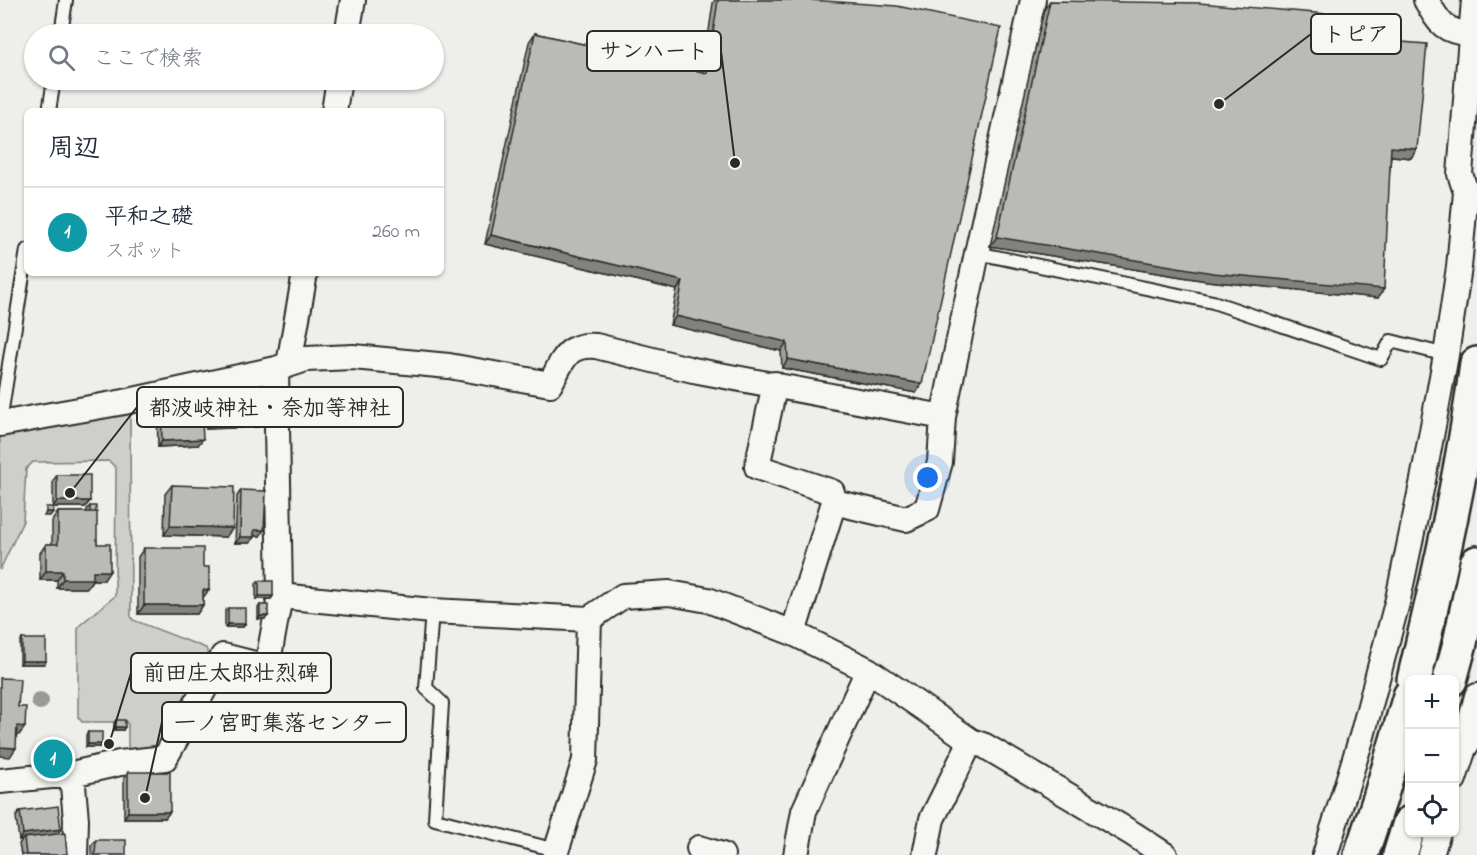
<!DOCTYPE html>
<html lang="ja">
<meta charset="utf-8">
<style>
body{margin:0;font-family:"Indie Flower","Klee One",sans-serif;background:#f2f2f3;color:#1f2937}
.controls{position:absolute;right:18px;bottom:18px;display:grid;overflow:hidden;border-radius:9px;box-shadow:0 2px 4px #0004}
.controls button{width:54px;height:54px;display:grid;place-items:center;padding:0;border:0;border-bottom:2px solid #e0e1e3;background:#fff;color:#1f2937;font:30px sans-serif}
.you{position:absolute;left:928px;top:478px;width:21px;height:21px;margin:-15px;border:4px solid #fff;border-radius:50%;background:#1a73e8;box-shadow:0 0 0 9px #1a73e833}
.badge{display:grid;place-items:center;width:39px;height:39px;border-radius:50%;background:#1f6fb2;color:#fff;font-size:20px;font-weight:700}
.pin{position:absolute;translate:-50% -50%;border:3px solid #fff;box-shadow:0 2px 6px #0006}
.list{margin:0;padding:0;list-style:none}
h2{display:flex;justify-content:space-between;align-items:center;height:78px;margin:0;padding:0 24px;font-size:26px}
h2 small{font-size:20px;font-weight:400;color:#747a83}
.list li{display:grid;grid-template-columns:39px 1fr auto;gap:18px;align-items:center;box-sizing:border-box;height:90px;padding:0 24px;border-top:2px solid #e0e1e3}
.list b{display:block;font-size:22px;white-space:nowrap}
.list p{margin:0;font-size:20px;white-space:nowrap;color:#747a83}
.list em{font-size:20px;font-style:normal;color:#747a83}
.icon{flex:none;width:33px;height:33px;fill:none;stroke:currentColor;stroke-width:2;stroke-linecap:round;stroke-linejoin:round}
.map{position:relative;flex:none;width:1477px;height:855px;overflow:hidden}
.search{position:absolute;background:#fff;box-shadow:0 2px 4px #0004;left:24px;top:24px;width:420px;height:66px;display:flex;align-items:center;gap:15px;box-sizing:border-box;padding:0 21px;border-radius:33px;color:#747a83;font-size:22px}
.panel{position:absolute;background:#fff;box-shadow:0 2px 4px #0004;left:24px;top:108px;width:420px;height:168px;border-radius:9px}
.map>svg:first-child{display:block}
.green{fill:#cececa;stroke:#7c7c7a;stroke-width:1.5}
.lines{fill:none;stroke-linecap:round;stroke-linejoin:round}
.service-casing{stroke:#2b2b2b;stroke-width:16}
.minor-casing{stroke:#2b2b2b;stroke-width:28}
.trunk-casing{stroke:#2b2b2b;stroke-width:38}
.service{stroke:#f6f6f2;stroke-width:12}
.minor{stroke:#f6f6f2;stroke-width:24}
.trunk{stroke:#f6f6f2;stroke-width:33}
.tree{fill:#999997}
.wall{fill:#a0a09d;stroke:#2b2b2b;stroke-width:1.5}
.shaded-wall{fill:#828280;stroke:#2b2b2b;stroke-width:1.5}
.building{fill:#babab7;stroke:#2b2b2b;stroke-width:1.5}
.leader{fill:none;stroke:#2b2b2b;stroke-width:2}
.callout-dot{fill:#2b2b2b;stroke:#f6f6f2;stroke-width:2}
.callout{fill:#f6f6f2;stroke:#2b2b2b;stroke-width:2}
.callout-label{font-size:22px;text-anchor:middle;font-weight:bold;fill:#2b2b2b}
</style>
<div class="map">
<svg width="1477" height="855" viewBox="0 0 1477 855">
<rect width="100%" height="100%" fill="#eeeeea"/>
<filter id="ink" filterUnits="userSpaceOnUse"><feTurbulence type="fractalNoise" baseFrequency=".0167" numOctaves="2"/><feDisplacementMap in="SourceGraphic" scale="12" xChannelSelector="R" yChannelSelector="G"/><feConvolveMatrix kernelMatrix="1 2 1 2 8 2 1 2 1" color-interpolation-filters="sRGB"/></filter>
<g filter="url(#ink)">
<path class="green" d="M124 408 130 413 131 616 133 620 206 648 209 657 170 735 159 746 133 753 128 750V724L126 722H82L78 717V629L80 625 115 596 116 468 109 461 33 462 26 469 23 521 0 570V433Z"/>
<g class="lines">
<defs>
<path id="service" d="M61 34 66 0
M49 111 54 80
M977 253 1213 302 1381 359 1391 341 1446 355
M0 422 27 250
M432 611 426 688 442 703 435 819 556 850"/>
<path id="minor" d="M1426 0C1439 23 1443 32 1472 34
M347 34 353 0
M334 111 339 80
M289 364 305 273
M276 369 280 596
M775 384 757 467 832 492 834 502
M0 424 124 402 276 369 306 359 353 357 449 366 550 384C563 361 566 343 596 346L693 370 943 417
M793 633 834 502 906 519 927 509 940 462 943 417 977 253 1033 0
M1464 746 1477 696
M72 774 76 820 75 855
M1454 779 1464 748 1477 730
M0 781 72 774 120 763 165 758 223 656 267 667 280 596 432 611 589 619 623 596 669 593 708 600 793 633 868 670 971 741 985 746 1133 834 1165 855
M699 848 722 855
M555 855 585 760 589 619
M796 855 804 811 868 670
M925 855 932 819 971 741
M1325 855 1362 736 1398 599 1423 480 1446 355 1459 267 1466 192 1460 174 1474 0
M1431 855 1438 832"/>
<path id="trunk" d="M1414 680C1439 575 1463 471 1477 364
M1450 680 1460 643 1477 563
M1361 855 1380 798 1410 696
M1400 855 1410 823"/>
</defs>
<use href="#service" class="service-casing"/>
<use href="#minor" class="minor-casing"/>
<use href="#trunk" class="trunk-casing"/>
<use href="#service" class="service"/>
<use href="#minor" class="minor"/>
<use href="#trunk" class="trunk"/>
</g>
<circle class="tree" cx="40" cy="701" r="9"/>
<path class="wall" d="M715 0H810L922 384 916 393 782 368 781 351 670 325 677 290 485 244 529 42 535 33 703 72 713 3Z
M1050 1 1417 149 1411 158 1391 156 1378 298 1207 281 990 246 1044 10Z
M209 390 262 421 258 427 206 429 204 397Z
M161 404 198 445 158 447 157 410Z
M57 475 90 501 85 507H53V481Z
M172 485 226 537 164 535 165 494Z
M241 490 260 536H254L250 543H235L237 496Z
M90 506 104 580H92L87 588H57V580H40V553L46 544H52V521L58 512H87V509Z
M144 548 203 598V605L197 614H138V557Z
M259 581 273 596 271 599H256V584Z
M260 605 268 616 265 619H258V608Z
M228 608 245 624 243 627H225V611Z
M22 639 46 661 44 664H20V642Z
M116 720 123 730H114V723Z
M88 732 100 747H86V735Z
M128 772 165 818H124V778Z
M20 811 58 834 67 855H21L19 844 22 840H19L16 817Z
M96 840 126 855H91V846Z"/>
<path class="shaded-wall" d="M1391 147 1417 149 1411 158 1385 155Z
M491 235 683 281 677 290 485 244Z
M997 237 1384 289 1378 298 1207 281 990 246Z
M676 316 787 342 781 351 670 325Z
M788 359 922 384 916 393 782 368Z
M262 421 258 427 206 429 210 423Z
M203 439 198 445 158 447 162 441Z
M57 501H90L85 507H53Z
M46 512H53L50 516H44Z
M170 526 233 528 226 537 164 535Z
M254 530H264L260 536H250Z
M240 537H254L250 543H235Z
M46 571H63L57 580H40Z
M93 571H110L104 580H92L87 588H57L63 579Z
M203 590H209L202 599Z
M259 596H273L271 599H256Z
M144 605H203L197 614H138Z
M260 616H268L265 619H258Z
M228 624H245L243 627H225Z
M22 661H46L44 664H20Z
M17 726 25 727 19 735H11Z
M116 727H125L123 730H114Z
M88 744H102L100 747H86Z
M0 747 16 748 10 757 0 756Z
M128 812H170L165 818H124Z
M61 829 57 835 24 838 22 840H19L23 834Z"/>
<path class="building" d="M718 0H810L897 6 1001 28 922 384 788 359 787 342 676 316 683 281 491 235 535 33 707 73Z
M1050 1 1199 3 1361 17 1362 39 1427 44 1417 149 1391 147 1384 289 1213 273 997 237Z
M201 403 203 439 162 441 161 404Z
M57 475H90V501H57Z
M172 485 234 487 233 528 170 526Z
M241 490 266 491 264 530H254V537H240Z
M90 506H96V512H90Z
M46 507H53V512H46Z
M58 512H97V544H110V571H93V579H63V571H46V544H58Z
M144 548H203V567H209V590H203V605H144Z
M259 581H273V596H259Z
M260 605H268V616H260Z
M228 608H245V624H228Z
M22 639H46V661H22Z
M0 678 20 679 18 707H26L25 727 17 726 16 748 0 747Z
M116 720H125V727H116Z
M88 732H102V744H88Z
M128 772H170V812H128Z
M58 806 61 829 23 834 20 811Z
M65 833 67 854 58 855H26L24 838Z
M96 840H126V855H95Z"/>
</g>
<path class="leader" d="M1219 104L1311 34M735 163L721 51M70 493L137 407M109 744L131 673M145 798L162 722"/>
<g class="callout-dot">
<circle cx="1219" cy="104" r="6"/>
<circle cx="735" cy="163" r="6"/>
<circle cx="70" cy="493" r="6"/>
<circle cx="109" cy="744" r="6"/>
<circle cx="145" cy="798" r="6"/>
</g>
<g class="callout">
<rect x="1311" y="14" width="90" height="40" rx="6"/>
<rect x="587" y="31" width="134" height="40" rx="6"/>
<rect x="137" y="387" width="266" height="40" rx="6"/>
<rect x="131" y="653" width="200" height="40" rx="6"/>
<rect x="162" y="702" width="244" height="40" rx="6"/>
</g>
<g class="callout-label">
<text x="1356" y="41">トピア</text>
<text x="654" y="58">サンハート</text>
<text x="270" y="415">都波岐神社・奈加等神社</text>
<text x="231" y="680">前田庄太郎壮烈碑</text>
<text x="284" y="730">一ノ宮町集落センター</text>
</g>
</svg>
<div class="controls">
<button>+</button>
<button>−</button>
<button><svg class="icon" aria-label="locate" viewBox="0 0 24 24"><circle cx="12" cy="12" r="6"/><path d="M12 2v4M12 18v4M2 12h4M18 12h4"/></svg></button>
</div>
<div class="you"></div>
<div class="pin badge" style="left:53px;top:759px;background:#0f9aa8">1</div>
<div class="search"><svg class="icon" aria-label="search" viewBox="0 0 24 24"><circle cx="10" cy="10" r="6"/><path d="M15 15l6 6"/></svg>ここで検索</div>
<section class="panel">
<h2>周辺<small></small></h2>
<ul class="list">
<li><span class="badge" style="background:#0f9aa8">1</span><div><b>平和之礎</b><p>スポット</p></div><em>260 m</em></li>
</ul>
</section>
</div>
